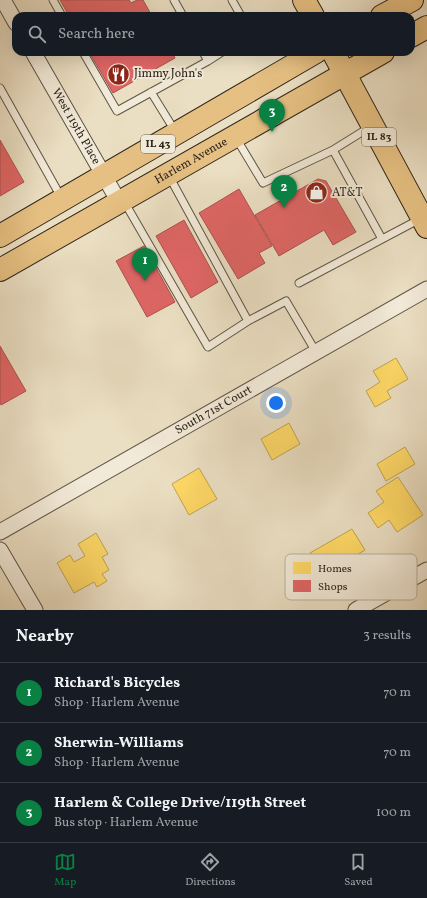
<!DOCTYPE html>
<meta charset="utf-8">
<style>
body{margin:0;font-family:Vollkorn,serif;background:#242831;color:#f1f3f6}
.you{position:absolute;left:276px;top:403px;width:14px;height:14px;margin:-10px;border:3px solid #fff;border-radius:50%;background:#1a73e8;box-shadow:0 0 0 6px #1a73e833}
.badge{display:grid;place-items:center;width:26px;height:26px;border-radius:50%;background:#0b8043;color:#fff;font-size:13px;font-weight:700}
.pin{position:absolute;translate:-50% -33px;filter:drop-shadow(0 1px 2px #0008)}
.pin::after{content:'';position:absolute;top:21px;width:14px;height:12px;background:inherit;clip-path:polygon(0 0,100% 0,50% 100%)}
.list{margin:0;padding:0;list-style:none}
h2{display:flex;justify-content:space-between;align-items:center;height:52px;margin:0;padding:0 16px;font-size:17px}
h2 small{font-size:13px;font-weight:400;color:#9ea1a6}
.list li{display:grid;grid-template-columns:26px 1fr auto;gap:12px;align-items:center;box-sizing:border-box;height:60px;padding:0 16px;border-top:1px solid #363941}
.list b{display:block;font-size:15px;white-space:nowrap}
.list p{margin:0;font-size:13px;white-space:nowrap;color:#9ea1a6}
.list em{font-size:13px;font-style:normal;color:#9ea1a6}
.icon{flex:none;width:22px;height:22px;fill:none;stroke:currentColor;stroke-width:2;stroke-linecap:round;stroke-linejoin:round}
.map{position:relative;flex:none;width:427px;height:610px;overflow:hidden}
.search{position:absolute;background:#171b24;box-shadow:0 4px 16px #0002;left:12px;right:12px;top:12px;height:44px;display:flex;align-items:center;gap:10px;box-sizing:border-box;padding:0 14px;border-radius:12px;color:#9ea1a6;font-size:15px}
.sheet{height:232px;background:#171b24}
nav{display:flex;justify-content:space-around;align-items:center;box-sizing:border-box;height:56px;border-top:1px solid #363941;background:#171b24;font-size:11px;color:#9ea1a6}
nav a{display:grid;justify-items:center;gap:2px}
nav .on{color:#0b8043}
.map>svg:first-child{display:block}
.homes{fill:#ffd966;stroke:#c0a350}
.shops{fill:#e06666;stroke:#ab5250}
.lines{fill:none;stroke-linecap:round;stroke-linejoin:round}
.lane-casing{stroke:#5d5446;stroke-width:9}
.street-casing{stroke:#5d5446;stroke-width:17}
.primary-casing{stroke:#2e251d;stroke-width:24}
.lane{stroke:#f2ead8;stroke-width:7}
.street{stroke:#f2ead8;stroke-width:15}
.primary{stroke:#e6c082;stroke-width:22}
.labels{text-anchor:middle;dominant-baseline:central;stroke-width:4;stroke-linejoin:round;paint-order:stroke}
.shield{fill:#f2ead8;stroke:#696055;stroke-width:1}
.shield-label{font-size:11px;font-weight:bold;fill:#2e251d}
.poi-label{font-size:12px;fill:#2e251d;stroke:#f2ead8;text-anchor:start}
.street-label{font-size:12px;fill:#2e251d;stroke:#f2ead8}
.key{fill:#f2ead8;stroke:#b7afa0;stroke-width:1}
.key-label{font-size:11px;fill:#2e251d}
</style>
<div class="map">
<svg width="427" height="610" viewBox="0 0 427 610">
<rect width="100%" height="100%" fill="#ebdfc3"/>
<filter id="stains"><feTurbulence type="fractalNoise" baseFrequency=".005" numOctaves="4"/><feColorMatrix values="0 0 0 0 .2 0 0 0 0 .09 0 0 0 0 .02 0 0 0 .5 -.17"/></filter>
<radialGradient id="worn" r=".72"><stop offset=".6" stop-color="#630" stop-opacity="0"/><stop offset="1" stop-color="#630" stop-opacity=".3"/></radialGradient>
<path class="homes" d="M396 358 408 379 387 391 391 398 375 407 366 391 380 382 373 371Z
M289 423 300 444 272 460 261 439Z
M405 447 415 464 386 481 377 464Z
M199 468 217 499 189 515 172 484Z
M398 477 423 515 397 532 389 520 378 528 368 513 384 502 376 491Z
M352 529 365 550 323 575 310 553Z
M96 533 108 554 102 557 109 570 102 574 107 581 97 587 94 582 74 593 57 563 70 555 74 562 85 556 78 544Z"/>
<path class="shops" d="M60 0H129L131 3 137 0H143L152 16H69Z
M89 52H172L175 58 113 93Z
M0 140 24 182 0 196Z
M318 179 326 181 356 232 333 245 324 230 279 256 255 215Z
M239 189 272 246 259 253 265 263 238 279 199 213Z
M184 220 218 282 191 298 156 236Z
M144 246 175 302 147 317 116 261Z
M0 346 26 391 1 405 0 403Z"/>
<g class="lines">
<defs>
<path id="lane" d="M53 0 62 16
M174 0 183 16
M232 0 241 16
M83 52 117 111 208 61 203 52
M208 61 222 52
M0 88 61 197
M151 92 175 131
M236 138 263 183 333 150 370 127
M333 150 382 239
M125 203 208 347 248 321 169 176
M299 283 420 219
M248 321 286 301 316 352"/>
<g id="street">
<path d="M3 0 16 23"/>
<path id="s1" d="M33 52 119 202"/>
<path id="s2" d="M0 532 427 289"/>
<path d="M0 550 35 610"/>
<path d="M356 610 427 570"/>
</g>
<g id="primary">
<path d="M304 0 313 16"/>
<path d="M382 16 412 0"/>
<path d="M411 36 427 27"/>
<path d="M333 52 427 227"/>
<path d="M0 236 316 52"/>
<path id="s3" d="M0 270 383 52"/>
</g>
</defs>
<use href="#lane" class="lane-casing"/>
<use href="#street" class="street-casing"/>
<use href="#primary" class="primary-casing"/>
<use href="#lane" class="lane"/>
<use href="#street" class="street"/>
<use href="#primary" class="primary"/>
</g>
<defs>
<symbol id="restaurant-disc" viewBox="-11 -11 22 22"><circle r="9.5" fill="#8f2418" stroke="#f2ead8"/><path d="M-5-6h1v4h1v-4h1v4h1v-4h1v5L-1.5 .5V6h-2V.5L-5-1ZM5-6V6H3V1.5H1.5Q1.5-4 5-6Z" fill="#fff"/></symbol>
<symbol id="shop-disc" viewBox="-11 -11 22 22"><circle r="9.5" fill="#8f2418" stroke="#f2ead8"/><path d="M-5-2.5h2.3a2.7 3.5 0 0 1 5.4 0H5L5.5 6h-11ZM-1.5-2.5h3a1.5 2.3 0 0 0-3 0Z" fill="#fff"/></symbol>
</defs>
<g fill-rule="evenodd">
<use href="#restaurant-disc" x="106" y="62" width="25" height="25"/>
<use href="#shop-disc" x="304" y="180" width="25" height="25"/>
</g>
<g class="labels">
<g class="shield">
<rect x="362" y="128" width="34" height="18" rx="3"/>
<rect x="141" y="135" width="34" height="18" rx="3"/>
</g>
<g class="shield-label">
<text x="379" y="137">IL 83</text>
<text x="158" y="144">IL 43</text>
</g>
<g class="poi-label">
<text x="134" y="74">Jimmy John's</text>
<text x="332" y="193">AT&amp;T</text>
</g>
<g class="street-label">
<text stroke="none"><textPath href="#s1" startOffset="86">West 119th Place</textPath></text>
<text stroke="none"><textPath href="#s3" startOffset="220">Harlem Avenue</textPath></text>
<text stroke="none"><textPath href="#s2" startOffset="246">South 71st Court</textPath></text>
</g>
</g>
<rect x="285" y="554" width="132" height="46" rx="6" class="key"/>
<rect x="293" y="562" width="18" height="12" fill="#ffd966"/>
<rect x="293" y="580" width="18" height="12" fill="#e06666"/>
<g class="key-label">
<text x="318" y="572">Homes</text>
<text x="318" y="590">Shops</text>
</g>
<rect width="100%" height="100%" filter="url(#stains)"/>
<rect width="100%" height="100%" fill="url(#worn)"/>
</svg>
<div class="you"></div>
<div class="pin badge" style="left:145px;top:281px">1</div>
<div class="pin badge" style="left:284px;top:208px">2</div>
<div class="pin badge" style="left:272px;top:132px">3</div>
<div class="search"><svg class="icon" aria-label="search" viewBox="0 0 24 24"><circle cx="10" cy="10" r="6"/><path d="M15 15l6 6"/></svg>Search here</div>
</div>
<section class="sheet">
<h2>Nearby<small>3 results</small></h2>
<ul class="list">
<li><span class="badge">1</span><div><b>Richard's Bicycles</b><p>Shop · Harlem Avenue</p></div><em>70 m</em></li>
<li><span class="badge">2</span><div><b>Sherwin-Williams</b><p>Shop · Harlem Avenue</p></div><em>70 m</em></li>
<li><span class="badge">3</span><div><b>Harlem &amp; College Drive/119th Street</b><p>Bus stop · Harlem Avenue</p></div><em>100 m</em></li>
</ul>
</section>
<nav>
<a class="on"><svg class="icon" aria-label="map" viewBox="0 0 24 24"><path d="M3 6l6-2 6 2 6-2v14l-6 2-6-2-6 2zM9 4v14M15 6v14"/></svg>Map</a>
<a><svg class="icon" aria-label="directions" viewBox="0 0 24 24"><path d="M12 3l9 9-9 9-9-9zM9 14v-3h6M13 9l2 2-2 2"/></svg>Directions</a>
<a><svg class="icon" aria-label="saved" viewBox="0 0 24 24"><path d="M7 4h10v16l-5-4-5 4z"/></svg>Saved</a>
</nav>
